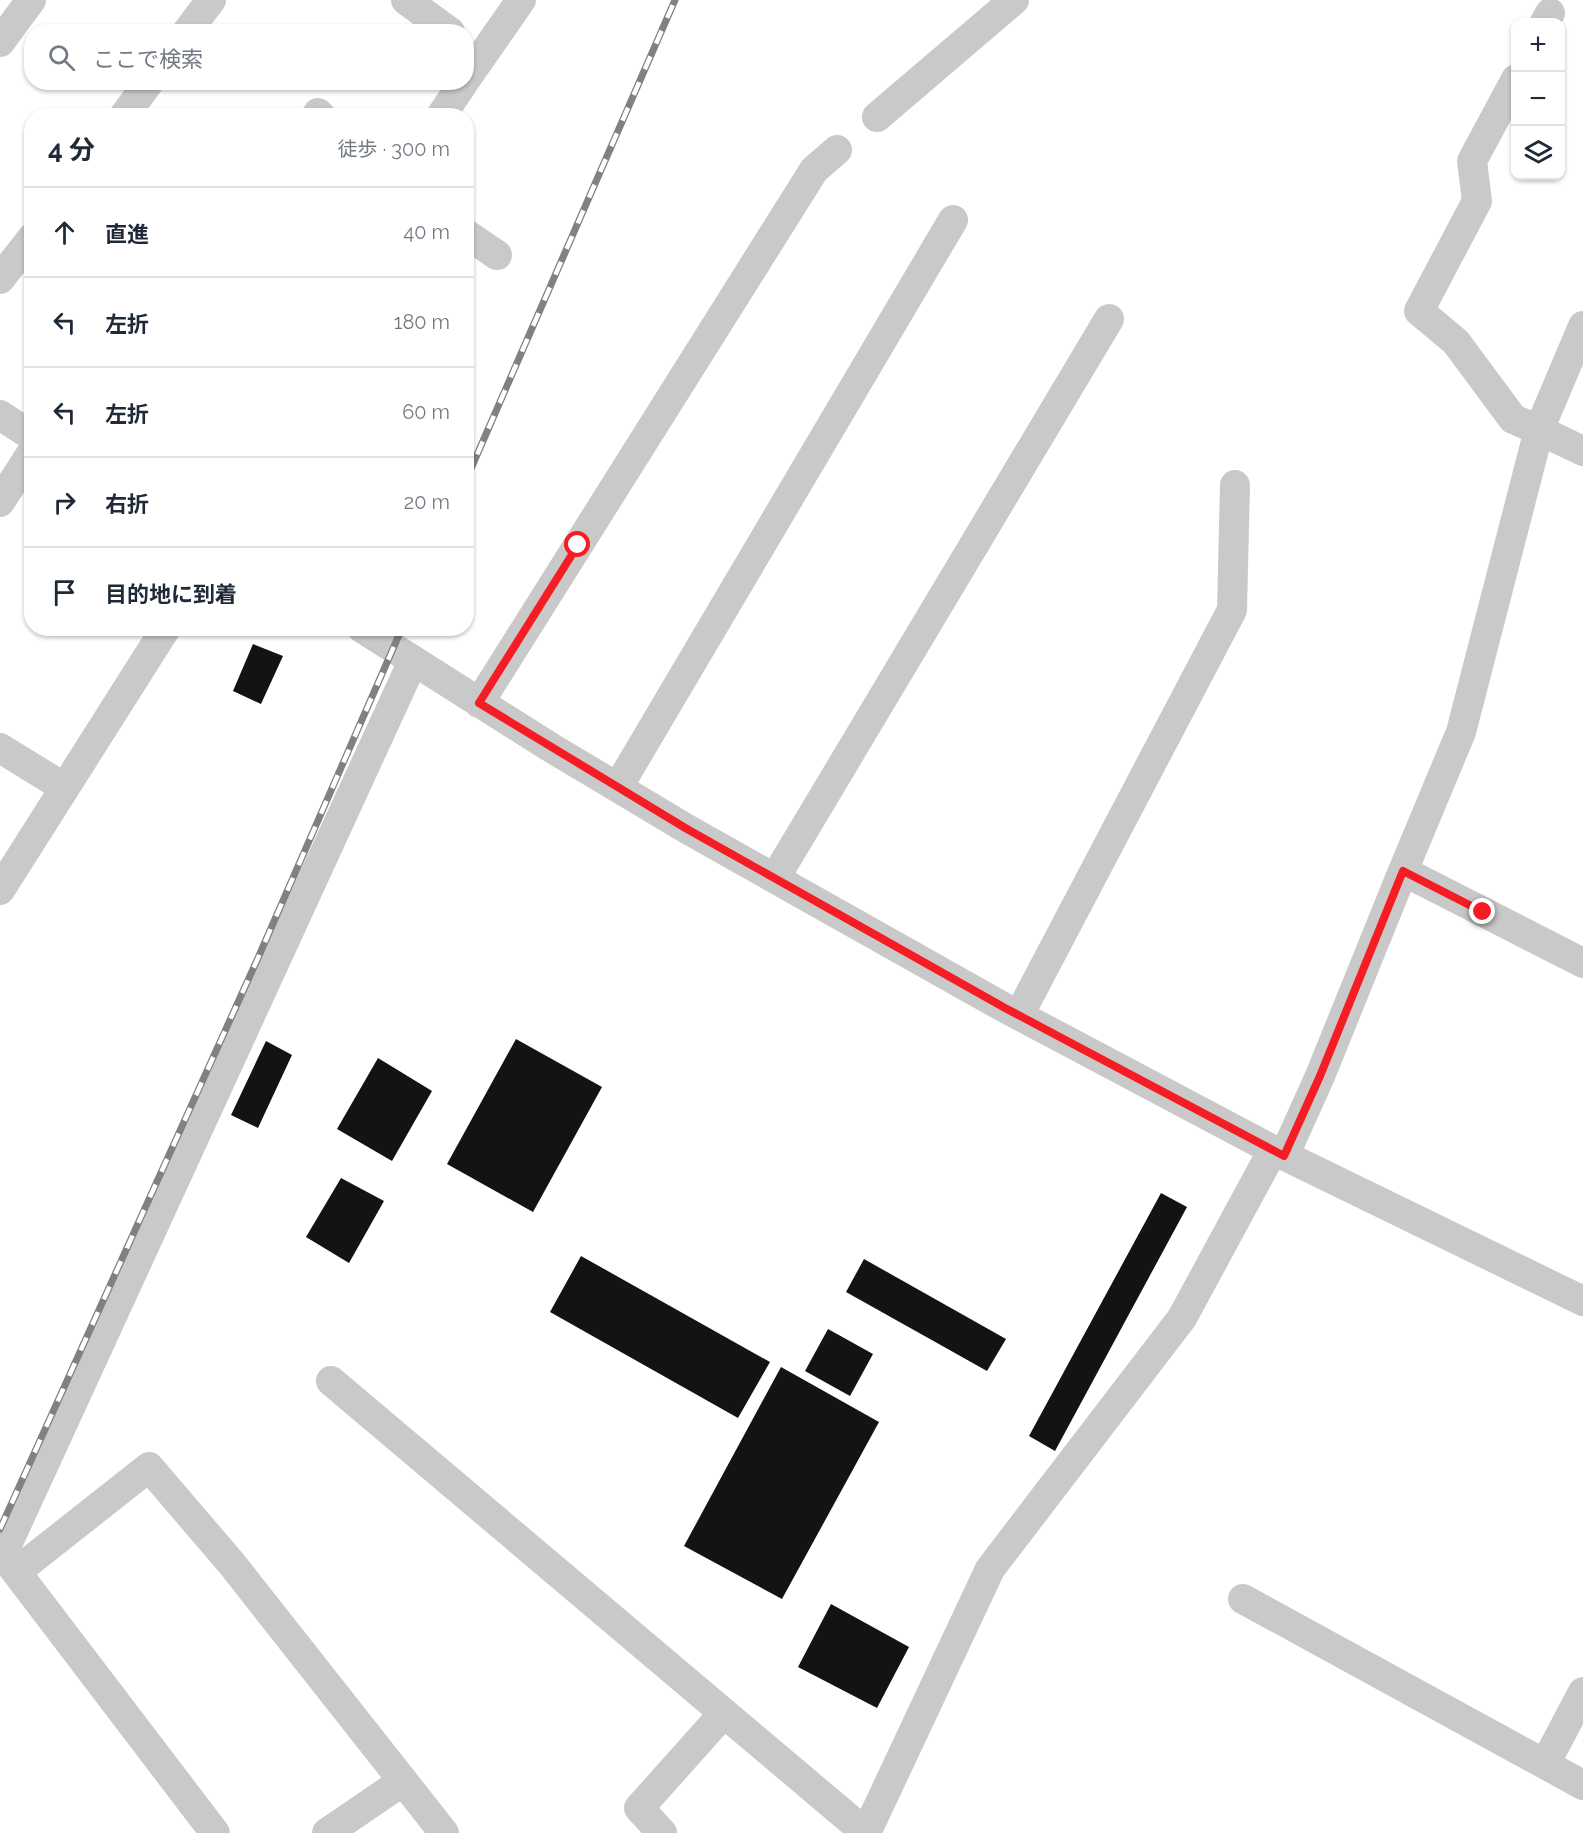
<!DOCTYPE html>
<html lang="ja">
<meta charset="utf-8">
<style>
body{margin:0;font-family:Raleway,"Noto Sans JP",sans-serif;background:#f2f2f3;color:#1f2937}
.controls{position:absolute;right:18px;top:18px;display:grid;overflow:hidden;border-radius:12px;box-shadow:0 2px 4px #0004}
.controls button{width:54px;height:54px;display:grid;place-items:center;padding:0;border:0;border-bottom:2px solid #e0e1e3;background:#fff;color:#1f2937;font:30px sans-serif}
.stop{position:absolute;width:18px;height:18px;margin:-14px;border:4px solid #f51c23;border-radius:50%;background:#fff}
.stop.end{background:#f51c23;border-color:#fff;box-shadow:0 2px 6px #0008}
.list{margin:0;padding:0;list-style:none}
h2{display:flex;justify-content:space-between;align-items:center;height:78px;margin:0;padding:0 24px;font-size:26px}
h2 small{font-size:20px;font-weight:400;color:#747a83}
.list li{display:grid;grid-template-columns:39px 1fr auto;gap:18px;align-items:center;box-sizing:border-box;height:90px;padding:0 24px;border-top:2px solid #e0e1e3}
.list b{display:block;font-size:22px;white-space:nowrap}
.list em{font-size:20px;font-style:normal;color:#747a83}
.icon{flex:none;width:33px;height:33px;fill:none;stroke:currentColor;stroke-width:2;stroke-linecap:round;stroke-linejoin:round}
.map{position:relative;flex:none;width:1583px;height:1833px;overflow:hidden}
.search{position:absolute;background:#fff;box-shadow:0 2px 4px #0004;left:24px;top:24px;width:450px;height:66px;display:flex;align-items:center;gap:15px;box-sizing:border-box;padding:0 21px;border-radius:24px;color:#747a83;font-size:22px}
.panel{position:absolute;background:#fff;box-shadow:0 2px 4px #0004;left:24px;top:108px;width:450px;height:528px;border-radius:24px}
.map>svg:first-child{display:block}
.building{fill:#131313}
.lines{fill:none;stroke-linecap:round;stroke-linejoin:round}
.minor{stroke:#c9c9c9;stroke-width:30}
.rail-casing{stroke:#818181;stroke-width:7}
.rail{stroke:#fff;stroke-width:4.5;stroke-dasharray:14;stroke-linecap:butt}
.route{stroke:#f51c23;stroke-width:8}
</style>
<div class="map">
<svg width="1583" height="1833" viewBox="0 0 1583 1833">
<rect width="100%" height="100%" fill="#fff"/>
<path class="building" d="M253 644 283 656 261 704 233 691Z
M516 1039 602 1087 533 1212 447 1164Z
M266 1041 292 1055 258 1128 231 1115Z
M378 1058 432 1091 392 1161 337 1129Z
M341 1178 384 1201 349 1263 306 1237Z
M1161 1193 1187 1207 1055 1451 1029 1436Z
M581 1256 770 1362 738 1418 550 1312Z
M864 1259 1006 1339 987 1371 846 1292Z
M828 1329 873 1354 850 1396 805 1371Z
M781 1367 879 1422 782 1599 684 1546Z
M831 1604 909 1647 877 1708 798 1667Z"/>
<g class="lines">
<path class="minor" d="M406 0 450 32
M1545 22 1550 13
M187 32 211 0
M0 42 31 0
M466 79 521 0
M124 116 149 82
M316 116 318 113 321 116
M441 116 464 82
M877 117 1014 0
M466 234 497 255
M0 279 32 238
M1583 326 1539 430 1583 451
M0 415 32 436
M0 502 32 452
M362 628 550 747 687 829 1005 1008 1273 1150 1583 1301
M479 703 814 170 837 150
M0 748 65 788
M618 787 953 220
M1403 871 1461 732 1539 430 1513 419 1456 342 1419 311 1477 201 1472 161 1516 79
M775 878 1109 319
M0 890 166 628
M1019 1015 1232 610 1235 485
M1284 1156 1320 1076 1403 871 1583 963
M331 1381 866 1833 990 1569 1182 1318 1273 1150
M4 1556 215 1833
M0 1560 413 661
M16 1572 149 1467 232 1564 444 1833
M1243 1599 1583 1785
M1545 1764 1583 1692
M327 1833 403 1781
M662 1833 639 1808 724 1713"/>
<defs>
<path id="rail" d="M466 480 675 0
M0 1529 258 958 402 628"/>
</defs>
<use href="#rail" class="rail-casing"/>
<use href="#rail" class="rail"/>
</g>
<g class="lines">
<path class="route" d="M578 545 479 703 687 829 817 902 1005 1008 1284 1156 1320 1076 1403 871 1483 912"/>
</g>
</svg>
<div class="controls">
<button>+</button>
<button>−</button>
<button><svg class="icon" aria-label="layers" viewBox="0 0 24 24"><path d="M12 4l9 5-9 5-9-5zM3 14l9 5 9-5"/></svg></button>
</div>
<div class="stop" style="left:578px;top:545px"></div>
<div class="stop end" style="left:1483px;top:912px"></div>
<div class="search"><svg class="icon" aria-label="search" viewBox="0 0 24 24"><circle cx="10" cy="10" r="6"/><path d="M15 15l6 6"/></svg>ここで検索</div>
<section class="panel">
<h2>4 分<small>徒歩 · 300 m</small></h2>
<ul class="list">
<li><svg class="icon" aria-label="ahead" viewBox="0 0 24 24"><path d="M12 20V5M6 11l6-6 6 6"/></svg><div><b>直進</b></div><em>40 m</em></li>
<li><svg class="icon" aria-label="left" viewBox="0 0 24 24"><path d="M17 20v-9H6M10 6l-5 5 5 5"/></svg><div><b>左折</b></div><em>180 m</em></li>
<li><svg class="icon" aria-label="left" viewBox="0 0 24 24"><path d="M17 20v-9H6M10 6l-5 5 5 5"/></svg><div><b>左折</b></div><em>60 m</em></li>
<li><svg class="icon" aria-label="right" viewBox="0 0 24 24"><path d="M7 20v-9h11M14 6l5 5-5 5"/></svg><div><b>右折</b></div><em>20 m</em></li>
<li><svg class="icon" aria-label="arrive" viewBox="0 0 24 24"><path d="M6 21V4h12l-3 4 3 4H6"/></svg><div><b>目的地に到着</b></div></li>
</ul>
</section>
</div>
